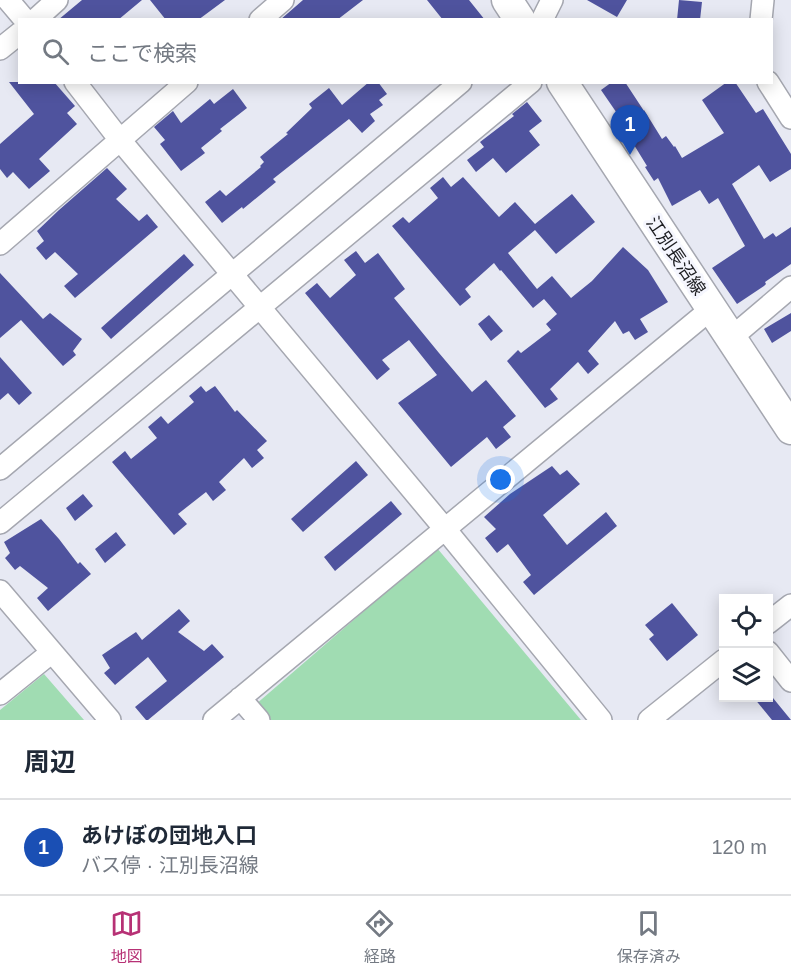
<!DOCTYPE html>
<html lang="ja">
<meta charset="utf-8">
<style>
body{margin:0;font-family:Arial,"Noto Sans JP",sans-serif;background:#f6f6f7;color:#1f2937}
.controls{position:absolute;right:18px;bottom:18px;display:grid;overflow:hidden;border-radius:0px;box-shadow:0 3px 15px #0003}
.controls button{width:54px;height:54px;display:grid;place-items:center;padding:0;border:0;border-bottom:2px solid #e0e1e3;background:#fff;color:#1f2937;font:30px sans-serif}
.you{position:absolute;left:501px;top:480px;width:21px;height:21px;margin:-15px;border:4px solid #fff;border-radius:50%;background:#1a73e8;box-shadow:0 0 0 9px #1a73e833}
.badge{display:grid;place-items:center;width:39px;height:39px;border-radius:50%;background:#b73175;color:#fff;font-size:20px;font-weight:700}
.pin{position:absolute;translate:-50% -50px;filter:drop-shadow(0 2px 3px #0008)}
.pin::after{content:'';position:absolute;top:32px;width:21px;height:18px;background:inherit;clip-path:polygon(0 0,100% 0,50% 100%)}
.list{margin:0;padding:0;list-style:none}
h2{display:flex;justify-content:space-between;align-items:center;height:78px;margin:0;padding:0 24px;font-size:26px}
h2 small{font-size:20px;font-weight:400;color:#747a83}
.list li{display:grid;grid-template-columns:39px 1fr auto;gap:18px;align-items:center;box-sizing:border-box;height:96px;padding:0 24px;border-top:2px solid #e0e1e3}
.list b{display:block;font-size:22px;white-space:nowrap}
.list p{margin:0;font-size:20px;white-space:nowrap;color:#747a83}
.list em{font-size:20px;font-style:normal;color:#747a83}
.icon{flex:none;width:33px;height:33px;fill:none;stroke:currentColor;stroke-width:2;stroke-linecap:round;stroke-linejoin:round}
.map{position:relative;flex:none;width:791px;height:720px;overflow:hidden}
.search{position:absolute;background:#fff;box-shadow:0 3px 15px #0003;left:18px;right:18px;top:18px;height:66px;display:flex;align-items:center;gap:15px;box-sizing:border-box;padding:0 21px;border-radius:0px;color:#747a83;font-size:22px}
.sheet{height:174px;background:#fff}
nav{display:flex;justify-content:space-around;align-items:center;box-sizing:border-box;height:84px;border-top:2px solid #e0e1e3;background:#fff;font-size:16px;color:#747a83}
nav a{display:grid;justify-items:center;gap:3px}
nav .on{color:#b73175}
.map>svg:first-child{display:block}
.green{fill:#a0dcb2}
.building{fill:#4f539e}
.lines{fill:none;stroke-linecap:round;stroke-linejoin:round}
.street-casing{stroke:#a5a7b0;stroke-width:24}
.secondary-casing{stroke:#a5a7b0;stroke-width:33}
.street{stroke:#fff;stroke-width:21}
.secondary{stroke:#fff;stroke-width:30}
.labels{text-anchor:middle;dominant-baseline:central;stroke-width:6;stroke-linejoin:round;paint-order:stroke}
.street-label{font-size:18px;fill:#1b1c20;stroke:#f5f6fe}
</style>
<div class="map">
<svg width="791" height="720" viewBox="0 0 791 720">
<rect width="100%" height="100%" fill="#e7e9f3"/>
<path class="green" d="M437 548 581 720H269L255 705Z
M44 674 84 720H0V710Z"/>
<path class="building" d="M82 0H142L118 20H58Z
M150 0H225L198 20H166Z
M303 0H363L337 20H280Z
M427 0H469L485 20H443Z
M587 0H627L617 17Z
M679 0 702 2 700 20H677Z
M9 82H54L75 106 67 113 77 124 39 159 50 171 29 189 13 172 7 178 0 169V144L34 114Z
M369 82H378L387 94 379 100 383 105 370 114 375 121 362 133 349 119 273 179 276 182 243 209 242 207 222 223 205 202 220 190 226 196 261 167 260 166 264 162 260 157 288 134 286 133 312 108 309 104 329 88 342 105Z
M612 82H625L644 111V110L662 139 666 136 674 147 675 146 682 158 724 133 702 100 727 82H735L756 113 763 109 791 154V169L770 182 759 165 732 184 764 239 773 233 776 237 791 227V264L765 282 766 284 764 286 737 304 712 268 745 246 718 198 709 204 700 190 672 206 658 178 654 181 645 167 647 166 631 140 634 138 601 90Z
M233 89 247 108 220 129 222 131 201 148 205 153 181 171 160 144 165 140 154 127 173 111 181 123 210 99 214 104Z
M527 102 542 121 529 131 540 145 506 173 493 158 476 172 467 160 484 147 480 142 514 116 512 114Z
M107 168 127 189 116 199 139 221 147 214 158 227 75 298 64 286 78 274 55 252 46 260 36 248 44 241 37 231 59 210Z
M443 177 451 187 463 177 499 217 515 202 535 224 572 194 595 222 556 254 535 230 508 253 537 289 552 276 571 298 592 281 623 247 648 270 668 302 640 319 648 332 635 340 629 331 623 334 615 321 588 351 599 364 588 374 578 362 550 389 558 399 545 408 507 361 518 350 521 353 551 330 546 324 557 314 544 299 533 308 501 270 500 271 494 263 465 289 471 297 460 306 392 226 403 217 409 223 438 198 430 188Z
M356 251 365 263 378 253 405 289 394 298 439 353 472 392 486 380 516 416 503 427 511 437 496 449 487 437 451 467 398 403 437 375 409 340 382 360 390 369 377 380 305 293 317 283 330 298 356 275 344 260Z
M184 254 194 265 111 339 101 328Z
M0 273 43 319 50 313 82 339 73 351 76 355 63 366 21 320 0 338Z
M791 313V331L772 343 764 329Z
M489 315 503 331 491 341 478 324Z
M0 357 32 393 19 405 8 393 0 400Z
M201 386 206 392 215 386 235 412 237 410 267 441 257 450 264 458 252 468 244 458 219 482 226 490 213 501 206 492 178 514 187 524 174 535 112 462 125 451 131 459 157 438 148 427 161 416 168 424 194 402 189 396Z
M356 461 368 475 303 532 291 519Z
M552 466 560 475 567 470 580 484 543 515 567 545 606 512 617 526 534 595 523 582 531 575 508 544 497 553 485 538 496 529 484 517 510 494Z
M83 494 93 506 75 521 66 508Z
M391 501 402 514 335 571 324 557Z
M41 519 59 539 78 564 80 562 91 574 48 611 37 598 48 588 20 566 15 570 5 558 10 553 4 542Z
M116 532 126 545 105 563 95 549Z
M672 603 698 635 667 661 649 639 654 635 645 625Z
M179 609 190 621 178 632 204 651 212 644 224 657 148 720H146L135 707 167 681 148 657 115 685 104 673 110 668 102 655 136 632 142 640Z
M754 698H773L791 720H772Z"/>
<g class="lines">
<defs>
<path id="street" d="M8 0 25 20
M35 20 57 0
M260 20 283 0
M542 20 552 0
M761 20 763 0
M0 49 20 33
M75 82 120 140 445 529 601 720
M768 82 791 118
M0 244 187 82
M731 338 791 287
M0 469 461 82
M0 523 531 82
M0 591 110 720
M768 623 791 605
M768 652 791 681
M0 694 52 652
M240 698 259 720
M214 720 711 309
M649 720 724 660"/>
<path id="secondary" d="M507 0 520 20
M562 82 791 429"/>
</defs>
<use href="#street" class="street-casing"/>
<use href="#secondary" class="secondary-casing"/>
<use href="#street" class="street"/>
<use href="#secondary" class="secondary"/>
</g>
<g class="labels">
<g class="street-label">
<text transform="translate(676 256) rotate(56)">江別長沼線</text>
</g>
</g>
</svg>
<div class="controls">
<button><svg class="icon" aria-label="locate" viewBox="0 0 24 24"><circle cx="12" cy="12" r="6"/><path d="M12 2v4M12 18v4M2 12h4M18 12h4"/></svg></button>
<button><svg class="icon" aria-label="layers" viewBox="0 0 24 24"><path d="M12 4l9 5-9 5-9-5zM3 14l9 5 9-5"/></svg></button>
</div>
<div class="you"></div>
<div class="pin badge" style="left:630px;top:155px;background:#1a4fb4">1</div>
<div class="search"><svg class="icon" aria-label="search" viewBox="0 0 24 24"><circle cx="10" cy="10" r="6"/><path d="M15 15l6 6"/></svg>ここで検索</div>
</div>
<section class="sheet">
<h2>周辺<small></small></h2>
<ul class="list">
<li><span class="badge" style="background:#1a4fb4">1</span><div><b>あけぼの団地入口</b><p>バス停 · 江別長沼線</p></div><em>120 m</em></li>
</ul>
</section>
<nav>
<a class="on"><svg class="icon" aria-label="map" viewBox="0 0 24 24"><path d="M3 6l6-2 6 2 6-2v14l-6 2-6-2-6 2zM9 4v14M15 6v14"/></svg>地図</a>
<a><svg class="icon" aria-label="directions" viewBox="0 0 24 24"><path d="M12 3l9 9-9 9-9-9zM9 14v-3h6M13 9l2 2-2 2"/></svg>経路</a>
<a><svg class="icon" aria-label="saved" viewBox="0 0 24 24"><path d="M7 4h10v16l-5-4-5 4z"/></svg>保存済み</a>
</nav>
